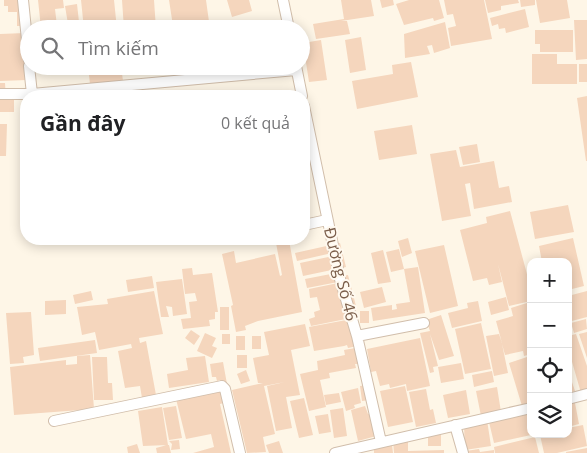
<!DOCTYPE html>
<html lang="vi">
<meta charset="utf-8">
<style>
body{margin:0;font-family:"Open Sans",sans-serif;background:#f6f6f6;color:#202124}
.controls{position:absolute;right:15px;bottom:15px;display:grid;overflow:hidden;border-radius:10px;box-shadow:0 2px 12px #0003}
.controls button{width:45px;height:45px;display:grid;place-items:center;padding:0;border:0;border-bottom:1px solid #e0e0e0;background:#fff;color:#202124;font:25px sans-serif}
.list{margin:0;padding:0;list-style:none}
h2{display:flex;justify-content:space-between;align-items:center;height:65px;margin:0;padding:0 20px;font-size:21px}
h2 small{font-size:16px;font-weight:400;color:#757577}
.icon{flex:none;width:28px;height:28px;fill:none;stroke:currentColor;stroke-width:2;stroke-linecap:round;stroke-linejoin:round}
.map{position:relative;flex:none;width:587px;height:453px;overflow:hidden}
.search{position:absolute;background:#fff;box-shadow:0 2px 12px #0003;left:20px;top:20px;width:290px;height:55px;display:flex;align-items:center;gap:12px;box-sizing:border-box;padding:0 18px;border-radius:28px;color:#757577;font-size:19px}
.panel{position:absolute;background:#fff;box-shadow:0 2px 12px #0003;left:20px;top:90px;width:290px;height:155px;border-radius:20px}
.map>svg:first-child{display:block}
.building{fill:#f5d6bd}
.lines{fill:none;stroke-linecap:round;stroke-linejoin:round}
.service-casing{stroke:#d1beab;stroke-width:12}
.service{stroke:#fff;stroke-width:10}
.labels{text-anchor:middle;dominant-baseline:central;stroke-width:4;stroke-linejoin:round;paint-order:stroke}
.street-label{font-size:16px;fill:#7a5d49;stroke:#fff9ef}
</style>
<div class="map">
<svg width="587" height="453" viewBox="0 0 587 453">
<rect width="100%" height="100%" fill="#fef6e7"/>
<path class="building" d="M4 0H23L27 26H17V12H8V6H4Z
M38 0H63L64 8 55 9 57 26 41 28Z
M81 0H114L117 29H84Z
M122 0H154L156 29H138V26L136 29H124Z
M169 0H206L210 29H158L173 26Z
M227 0H249L252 11 232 17Z
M341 0H371L374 16 341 21H347L350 34 316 39 313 24 344 19Z
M380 0H393L394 5 382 8Z
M409 0H439L444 18 434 21 433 18 404 25 396 4Z
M444 0H484L492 39 451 46 448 28 456 26 453 14 447 15Z
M485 0H518L519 3 501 6V10L488 13Z
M520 0H535V5L521 7Z
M536 0H567L570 18 540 23Z
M77 4 79 22 68 24 65 6Z
M525 9 529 27 506 33 505 28 499 29 498 24 492 26 490 18Z
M574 20H587V59L576 60Z
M263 21H282V29H263Z
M445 22 450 48 434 53 432 45 427 46 430 54 405 58 404 34Z
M535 30H573V52H540V44H535Z
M25 33 27 80 0 81V34Z
M361 37 366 70 350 73 345 40Z
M321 40 327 80 309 82 303 43Z
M532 54H557V64H577V84H532Z
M411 62 418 97 357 109 352 81 393 74 392 65Z
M579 64H587V82H579Z
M88 66H121L123 81 90 84Z
M0 83H5L6 99 14 98V112H0Z
M587 96V161H586L577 98Z
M0 124H7L6 156H0Z
M412 125 417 154 379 160 374 131Z
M477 144 480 162 463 165 459 147Z
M456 150 460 167 494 161 499 188 509 186 512 202 474 209 470 183 465 184 471 216 442 221 430 154Z
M568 205 574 232 535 239 530 212Z
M510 211 531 289V301L509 306 498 264 502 282 489 285 487 278 473 281 460 230 487 223 486 217Z
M408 238 412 253 402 257 398 241Z
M573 238 584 286 568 290V262H542L539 246Z
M289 240 302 312 258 321 245 326 246 330 236 332 231 306 233 305 222 254 234 251 236 263 275 254 280 276 282 275 276 243Z
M340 243 346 267 303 276 300 263 333 256 332 253 297 261 295 253Z
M444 245 458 306 430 313 415 251Z
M399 249 404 269 391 272 386 252Z
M383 250 391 282 378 284 371 253Z
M418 267 425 313 373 321 371 308 392 305V310L397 309 396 304 410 302 404 269Z
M192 268 193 275 212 273 218 312H215V319L209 320 210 326 183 329 181 319 191 318 189 302 197 301 195 293 185 294 182 269Z
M336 273 338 282 307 288 305 279Z
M348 275 356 306 346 308 338 277Z
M152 276 154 288 128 292 126 280Z
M182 279 187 314 173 316 172 307 166 306 169 317H161L156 282Z
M338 283 346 319 311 326 309 319 315 317 314 312 320 310 317 297 310 298 309 289Z
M382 287 386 302 364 308 360 292Z
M91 291 93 300 75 304 73 295Z
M154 291 163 334 139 338 140 343 146 341 156 395 142 398 140 386 125 388 118 351 132 348 131 344 99 350 95 332 82 335 77 307 108 304 107 299Z
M587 291V317L568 322V296Z
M506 297 509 310 491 315 488 302Z
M66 300V314L45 315V301Z
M478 301 482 321 452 328 448 313 468 308 467 303Z
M530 302 531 354 524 356 523 351 505 355 502 344 508 373 494 376 486 336 499 334 502 343 496 321 513 316 511 308Z
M220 307H229V330H220Z
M360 311H369V323H360Z
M31 312 34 355 23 357 24 363 10 364 6 313Z
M441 315 454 356 439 360 430 334 438 366 433 367 434 372 430 373 420 333 430 331 426 320Z
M357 318 362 345 348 348 347 345 344 346 314 351 309 327Z
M586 319 587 329 574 333 571 323Z
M481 323 491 369 465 374 455 329Z
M305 324 310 346 291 350 300 395 286 397 292 428 276 431 267 386 285 382 264 386 275 434 263 437 266 452 247 453 232 390 263 383H258L253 358 269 355 264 332Z
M191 330 200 336 194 345 185 338Z
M587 332V358L579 334Z
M205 333 216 338 212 346 217 348 212 358 197 351Z
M222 334H230V344H222Z
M576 334 587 366V391L581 393 568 348V336Z
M236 336H245V350H236Z
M252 336H261V349H252Z
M420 338 430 386 407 391 406 384 390 388 389 384 380 386 376 371 371 372 367 349Z
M95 340 97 353 40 361 38 348Z
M361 347 358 364H355L356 368 329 373 330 378 320 380 326 407 309 411 300 374 318 370 317 361 345 355 344 350Z
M90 355 94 409 14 415 10 367 66 360V365L77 364V356Z
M237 355H247V368H237Z
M205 356 209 382 169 388 167 374 188 370 186 358Z
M92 357H107L108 383H112L113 400H94Z
M527 357 531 369V404L522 406 509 363Z
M223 362 227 384H220V380L217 381 216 377H212L210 364Z
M461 363 464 379 441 383 438 367Z
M246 370 250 381 241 384 237 374Z
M568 370 575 391 568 393Z
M492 371 494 382 474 387 472 375Z
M367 385 370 400 362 401 360 386Z
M405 386 413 422 388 427 380 391Z
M497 387 501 412 481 416 476 391Z
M358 388 361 403 354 405 355 408 346 411 341 392Z
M223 389 227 402 220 404 231 453H193L214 447 211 434 186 439 176 399Z
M426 389 430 410 433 409 436 423 416 427 409 392Z
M466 390 470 414 448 418 443 395Z
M339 393 341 402 326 405 324 395Z
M304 398 313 435 299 438 290 401Z
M575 403 579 424 568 427V404Z
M176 406 182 438 169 440 163 408Z
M365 406 368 414 376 411 380 435 358 441 351 410Z
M162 407 168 445 143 446 138 411Z
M343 408 347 436 334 438 330 410Z
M531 413V435L494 443 489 422Z
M328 414 331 432 319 434 315 416Z
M487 420 491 446 465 450 464 426Z
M583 425 587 446 557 453H544L540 435 568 434V428Z
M428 435H441V446H428Z
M535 437 539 453H495L494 447Z
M179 440 180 449 171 450 172 444 169 441Z
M393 440H408V451L444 450V453H394Z
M279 441 283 453H269L266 445Z
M137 444 140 453H128L127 447Z
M167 445H169L171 453H157L156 448Z
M374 445H392L393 453H374Z
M587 448V453H566V452Z
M479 449 480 452 494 450V453H467L466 451Z"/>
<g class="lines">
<defs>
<path id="service" d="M23 0 29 60
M283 0 289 29
M296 66 302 96
M0 94H32L29 66
M32 94 296 70
M304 106 340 279 357 336 381 442
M304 225 327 220
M357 336 424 323
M568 399 587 394
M54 421 222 386 225 389 240 453
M455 425 463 453
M335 453 531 408"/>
</defs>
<use href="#service" class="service-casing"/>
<use href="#service" class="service"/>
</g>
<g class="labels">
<g class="street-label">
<text transform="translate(341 274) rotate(76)">Đường Số 46</text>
</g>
</g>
</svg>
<div class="controls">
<button>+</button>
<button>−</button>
<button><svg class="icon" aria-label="locate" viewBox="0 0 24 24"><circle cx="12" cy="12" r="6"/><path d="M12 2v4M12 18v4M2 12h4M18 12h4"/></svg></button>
<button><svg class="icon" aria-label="layers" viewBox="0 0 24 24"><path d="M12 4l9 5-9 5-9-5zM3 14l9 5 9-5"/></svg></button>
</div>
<div class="search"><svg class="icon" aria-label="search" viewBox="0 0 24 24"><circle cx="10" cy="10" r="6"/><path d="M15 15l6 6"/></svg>Tìm kiếm</div>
<section class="panel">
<h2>Gần đây<small>0 kết quả</small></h2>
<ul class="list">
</ul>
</section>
</div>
